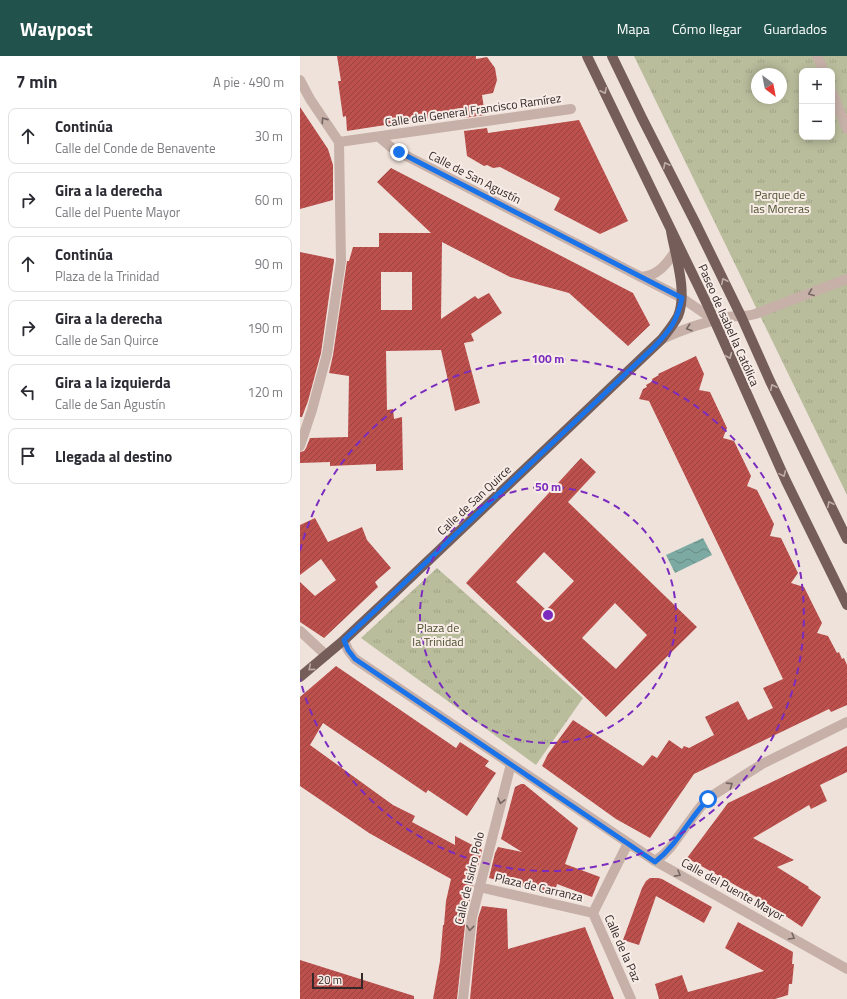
<!DOCTYPE html>
<html lang="es">
<meta charset="utf-8">
<style>
body{margin:0;font-family:"Titillium Web",sans-serif;background:#f7f7f7;color:#2b2b33}
.controls{position:absolute;right:12px;top:12px;display:grid;overflow:hidden;border-radius:8px;box-shadow:0 2px 10px #0003}
.controls button{width:36px;height:36px;display:grid;place-items:center;padding:0;border:0;border-bottom:1px solid #e1e1e2;background:#fff;color:#2b2b33;font:20px sans-serif}
.compass{position:absolute;left:451px;top:12px;width:36px;height:36px;border-radius:50%;background:#fff;box-shadow:0 2px 10px #0003;rotate:148deg}
.scale{position:absolute;left:12px;bottom:10px;width:51px;box-sizing:border-box;padding-left:4px;border:2px solid #342928;border-top:0;font-size:11px;line-height:14px;white-space:nowrap;color:#342928;-webkit-text-stroke:3px #f8ece7;paint-order:stroke}
.stop{position:absolute;width:12px;height:12px;margin:-9px;border:3px solid #1a73e8;border-radius:50%;background:#fff}
.stop.end{background:#1a73e8;border-color:#fff;box-shadow:0 1px 4px #0008}
.list{margin:0;padding:0;list-style:none}
h2{display:flex;justify-content:space-between;align-items:center;height:52px;margin:0;padding:0 16px;font-size:17px}
h2 small{font-size:13px;font-weight:400;color:#7c7c81}
.list li{display:grid;grid-template-columns:26px 1fr auto;gap:12px;align-items:center;box-sizing:border-box;height:56px;margin:0 8px 8px;padding:0 8px;border:1px solid #e1e1e2;border-radius:8px}
.list b{display:block;font-size:15px;white-space:nowrap}
.list p{margin:0;font-size:13px;white-space:nowrap;color:#7c7c81}
.list em{font-size:13px;font-style:normal;color:#7c7c81}
.icon{flex:none;width:22px;height:22px;fill:none;stroke:currentColor;stroke-width:2;stroke-linecap:round;stroke-linejoin:round}
.map{position:relative;flex:none;width:547px;height:943px;overflow:hidden}
header{display:flex;align-items:center;gap:24px;box-sizing:border-box;height:56px;padding:0 20px;background:#21524b;color:#fff}
header strong{font-size:19px}
nav{display:flex;gap:22px;margin-inline-start:auto;font-size:14px}
main{display:flex}
aside{flex:1;background:#fff}
.map>svg:first-child{display:block}
.park{fill:url(#park-tufts);fill-rule:evenodd}
.water{fill:url(#water-waves)}
.building{fill:url(#building-hatch);fill-rule:evenodd}
.lines{fill:none;stroke-linecap:round;stroke-linejoin:round}
.minor{stroke:#c6b0a8;stroke-width:10}
.major{stroke:#755d5a;stroke-width:10}
.oneway{stroke:#bdaca8}
.oneway2{stroke:#766662}
.route{stroke:#1a73e8;stroke-width:5}
.ring{fill:none;stroke:#7b2cbf;stroke-width:2;stroke-dasharray:7 5}
.labels{text-anchor:middle;dominant-baseline:central;stroke-width:4;stroke-linejoin:round;paint-order:stroke}
.street-label{font-size:12px;fill:#342928;stroke:#f8ece7}
.park-label{font-size:12px;fill:#4b502d;stroke:#f8ece7}
.centre{fill:#7b2cbf;stroke:#f8ece7;stroke-width:2}
.ring-label{font-size:12px;text-anchor:middle;font-weight:bold;fill:#7b2cbf;stroke:#f8ece7;stroke-width:4;stroke-linejoin:round;paint-order:stroke}
</style>
<header>
<strong>Waypost</strong>
<nav><a>Mapa</a><a>Cómo llegar</a><a>Guardados</a></nav>
</header>
<main>
<aside>
<h2>7 min<small>A pie · 490 m</small></h2>
<ul class="list">
<li><svg class="icon" aria-label="ahead" viewBox="0 0 24 24"><path d="M12 20V5M6 11l6-6 6 6"/></svg><div><b>Continúa</b><p>Calle del Conde de Benavente</p></div><em>30 m</em></li>
<li><svg class="icon" aria-label="right" viewBox="0 0 24 24"><path d="M7 20v-9h11M14 6l5 5-5 5"/></svg><div><b>Gira a la derecha</b><p>Calle del Puente Mayor</p></div><em>60 m</em></li>
<li><svg class="icon" aria-label="ahead" viewBox="0 0 24 24"><path d="M12 20V5M6 11l6-6 6 6"/></svg><div><b>Continúa</b><p>Plaza de la Trinidad</p></div><em>90 m</em></li>
<li><svg class="icon" aria-label="right" viewBox="0 0 24 24"><path d="M7 20v-9h11M14 6l5 5-5 5"/></svg><div><b>Gira a la derecha</b><p>Calle de San Quirce</p></div><em>190 m</em></li>
<li><svg class="icon" aria-label="left" viewBox="0 0 24 24"><path d="M17 20v-9H6M10 6l-5 5 5 5"/></svg><div><b>Gira a la izquierda</b><p>Calle de San Agustín</p></div><em>120 m</em></li>
<li><svg class="icon" aria-label="arrive" viewBox="0 0 24 24"><path d="M6 21V4h12l-3 4 3 4H6"/></svg><div><b>Llegada al destino</b></div></li>
</ul>
</aside>
<div class="map">
<svg width="547" height="943" viewBox="0 0 547 943">
<defs>
<pattern id="park-tufts" width="24" height="20" patternUnits="userSpaceOnUse"><rect width="24" height="20" fill="#b9bd9c"/><path d="M3 7l-1-3M5 7V3M7 7l1-3M15 17l-1-3M17 17v-4M19 17l1-3" fill="none" stroke="#a0a286"/></pattern>
<pattern id="water-waves" width="16" height="10" patternUnits="userSpaceOnUse"><rect width="16" height="10" fill="#7caaa2"/><path d="M0 5q4-4 8 0t8 0" fill="none" stroke="#668a84"/></pattern>
<pattern id="building-hatch" width="6" height="6" patternUnits="userSpaceOnUse"><rect width="6" height="6" fill="#bc504d"/><path d="M-1 1l2-2M0 6l6-6M5 7l2-2" fill="none" stroke="#9a4240"/></pattern>
</defs>
<rect width="100%" height="100%" fill="#efe2db"/>
<path class="park" d="M334 0H547V439ZM502 15H532V81H502ZM457 18H481V42H457Z
M137 512 283 642 236 709 61 582Z"/>
<path class="water" d="M403 482 412 499 375 517 366 499Z"/>
<path class="building" d="M37 0H176V3L187 1 195 12 197 24 193 37 182 39 185 59 163 62 162 57 47 75 46 60 43 61 38 25H41Z
M0 51 28 93 33 109V144L0 153Z
M279 64 328 165 300 178 254 154 260 142 200 111 193 112 187 109 184 110 167 100 164 75 187 72 188 77Z
M91 112 333 237 350 269 328 290 269 237 210 221 142 186 141 263 175 240 178 243 189 237 202 257 171 278 174 285 164 287 180 347 155 355 141 294 86 295 87 354 93 353 94 363 102 361 103 414 76 415V408L30 410V406L0 407V396L4 395 6 392 10 382 48 381 49 320 29 317 33 299 47 205H49L53 191H79V177H131L77 126ZM81 216H112V254H81Z
M0 196 34 203V205L21 297 8 345 2 361H0Z
M396 300 404 318 399 334 410 336 427 372 423 382 434 385 451 420 447 430 457 434 474 468 470 480 481 482 498 517 491 527 504 531 522 567 517 577 528 580 537 597 539 596 542 603 544 602 547 609V649L531 656 529 653 394 718 350 782 316 763 242 710 248 698 273 664 343 710 352 699 357 702 369 684 382 693 384 690 389 692 414 679 405 661 438 645 448 664 473 652 463 632 483 623 349 345 339 343 343 333 347 331 346 329 353 325 352 323 359 319 358 318Z
M281 402 296 416 268 446 397 571 306 661 166 527ZM244 496 274 525 246 554 216 526ZM315 547 347 579 316 613 282 582Z
M15 462 28 486 62 471 67 484 91 512 75 526 78 531 24 582 0 566V526L15 540 36 524 21 503 0 519V469Z
M36 610 156 692 160 686 189 705 185 710 196 717 167 760 128 734 126 737 23 667 10 689 93 749 115 760 112 766 155 789V780L182 794 166 860 157 943H133L140 905 143 869H144L146 845 151 823 69 777 0 730V641Z
M547 690V716L520 729 527 745 511 753 509 749 453 782 494 804 477 811 509 831 508 832 521 841 502 871 460 843 387 802 428 747Z
M221 728H224L278 772 265 808 300 821 292 841 257 828 254 839 189 822 195 797 198 791 222 796 201 783 215 731Z
M350 822H358L362 823 412 851 404 867 356 840 339 889 323 884 342 832 346 825Z
M182 850 207 853 208 893 285 871 314 943H170L178 862Z
M438 866 493 896 492 908H494L492 928H489L488 939 475 943H359L355 928 382 919 388 936 464 915 425 892Z
M0 904 114 940V943H0Z"/>
<g class="lines">
<path class="minor" d="M517 0 524 15
M0 24 10 43 39 86 271 53
M532 36 547 73
M79 81 92 92 99 96 341 221C357 220 366 209 374 197
M341 221 382 242 414 264
M362 283C383 273 405 266 428 261 437 259 446 261 455 258L547 223
M0 390 12 354 27 298 41 205 39 86
M0 575 26 599
M44 584 48 594 55 603 355 805 547 913
M355 805 363 799 370 792 398 754 407 743 462 708 547 666
M179 831 293 857
M293 857 331 943
M293 857 328 787
M163 943 172 861 211 708"/>
<path class="major" d="M287 0 407 248 486 425 547 549
M312 0 342 62 396 168 441 260 470 325 547 483
M0 621 44 584 91 540 362 283C368 275 374 268 378 260 388 236 375 199 371 175"/>
</g>
<defs><path id="oneway-chevron" d="M-2-3.5L2.5 0L-2 3.5" fill="none" stroke-width="1.6" stroke-linecap="round" stroke-linejoin="round"/></defs>
<g class="oneway">
<use href="#oneway-chevron" transform="translate(304 35) rotate(64)"/>
<use href="#oneway-chevron" transform="translate(366 109) rotate(-117)"/>
<use href="#oneway-chevron" transform="translate(424 225) rotate(-116)"/>
<use href="#oneway-chevron" transform="translate(429 300) rotate(67)"/>
<use href="#oneway-chevron" transform="translate(473 331) rotate(-116)"/>
<use href="#oneway-chevron" transform="translate(483 418) rotate(66)"/>
<use href="#oneway-chevron" transform="translate(530 448) rotate(-116)"/>
<use href="#oneway-chevron" transform="translate(11 612) rotate(140)"/>
</g>
<g class="oneway2">
<use href="#oneway-chevron" transform="translate(24 64) rotate(-125)"/>
<use href="#oneway-chevron" transform="translate(511 237) rotate(159)"/>
<use href="#oneway-chevron" transform="translate(389 272) rotate(162)"/>
<use href="#oneway-chevron" transform="translate(430 729) rotate(-33)"/>
<use href="#oneway-chevron" transform="translate(201 745) rotate(104)"/>
<use href="#oneway-chevron" transform="translate(378 818) rotate(29)"/>
<use href="#oneway-chevron" transform="translate(170 872) rotate(96)"/>
<use href="#oneway-chevron" transform="translate(492 881) rotate(30)"/>
</g>
<g class="lines">
<path class="route" d="M99 96 382 242C377 265 371 273 355 290L44 584 48 594 55 603 355 806C377 789 389 763 408 743"/>
</g>
<g class="ring">
<circle cx="248" cy="559" r="128"/>
<path d="M0 495A256 256 0 1 1 0 623"/>
</g>
<g class="labels">
<g class="street-label">
<text transform="translate(173 54) rotate(-8)">Calle del General Francisco Ramírez</text>
<text transform="translate(175 121) rotate(27)">Calle de San Agustín</text>
<text transform="translate(429 269) rotate(66)">Paseo de Isabel la Católica</text>
<text transform="translate(174 444) rotate(-43)">Calle de San Quirce</text>
<text transform="translate(169 822) rotate(-77)">Calle de Isidro Polo</text>
<text transform="translate(239 831) rotate(13)">Plaza de Carranza</text>
<text transform="translate(433 833) rotate(29)">Calle del Puente Mayor</text>
<text transform="translate(323 892) rotate(66)">Calle de la Paz</text>
</g>
<g class="park-label">
<text x="480" y="138">Parque de<tspan x="480" dy="14">las Moreras</tspan></text>
<text x="138" y="571">Plaza de<tspan x="138" dy="14">la Trinidad</tspan></text>
</g>
</g>
<circle cx="248" cy="559" r="6" class="centre"/>
<g class="ring-label">
<text x="248" y="307">100 m</text>
<text x="248" y="435">50 m</text>
</g>
</svg>
<div class="controls">
<button>+</button>
<button>−</button>
</div>
<svg class="compass" viewBox="-18 -18 36 36"><path d="M0-13l5 13h-10z" fill="#e53935"/><path d="M0 13l5-13h-10z" fill="#7c7c81"/></svg>
<div class="scale">20 m</div>
<div class="stop" style="left:408px;top:743px"></div>
<div class="stop end" style="left:99px;top:96px"></div>
</div>
</main>
